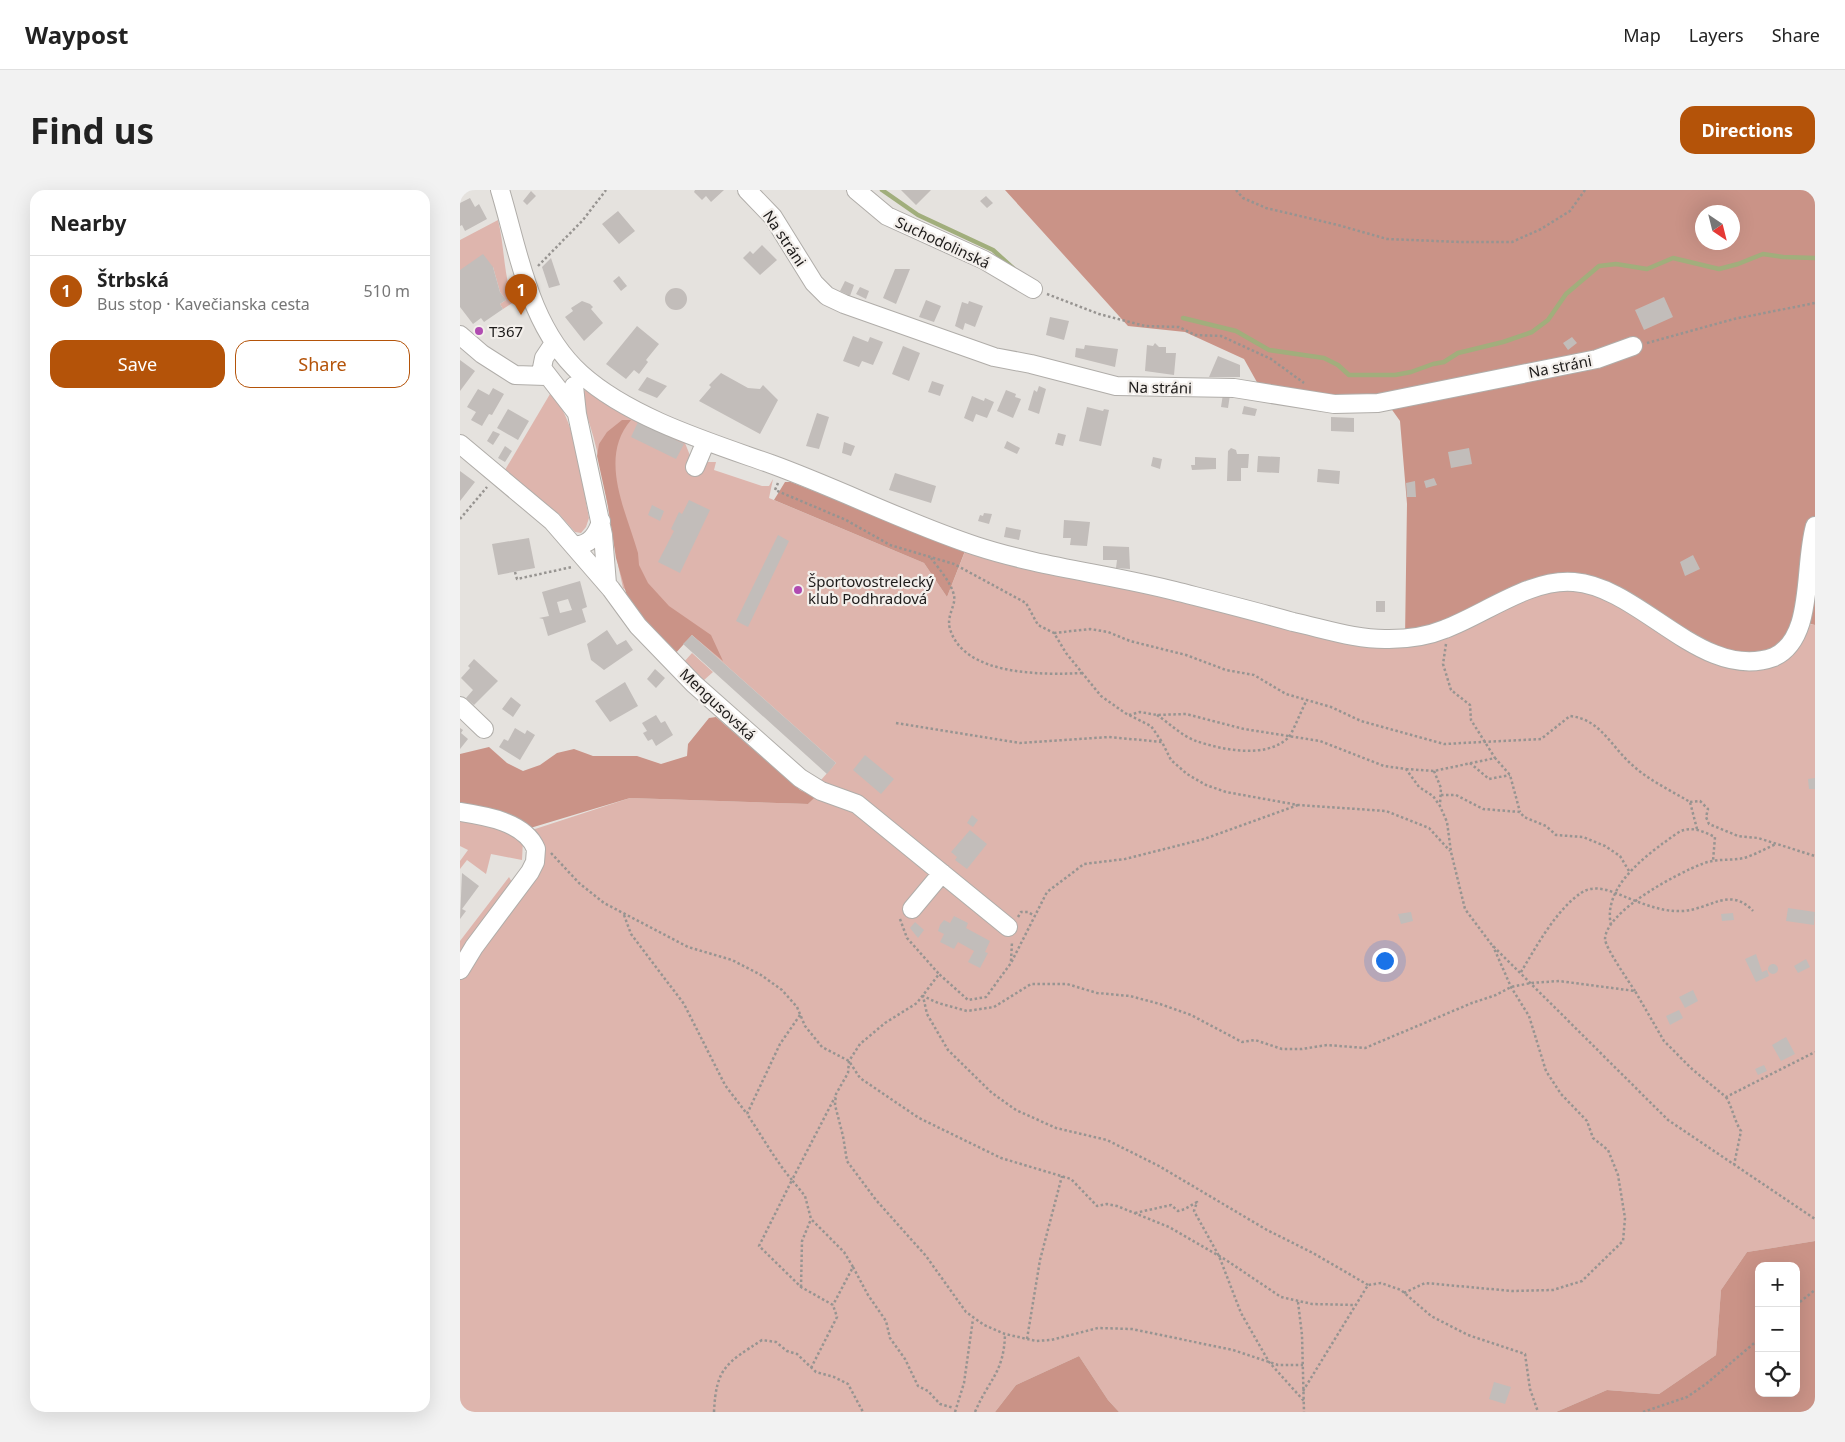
<!DOCTYPE html>
<meta charset="utf-8">
<style>
body{margin:0;font-family:"Noto Sans",sans-serif;background:#f2f2f2;color:#222}
.controls{position:absolute;right:15px;bottom:15px;display:grid;overflow:hidden;border-radius:10px;box-shadow:0 5px 20px #0002}
.controls button{width:45px;height:45px;display:grid;place-items:center;padding:0;border:0;border-bottom:1px solid #e0e0e0;background:#fff;color:#222;font:25px sans-serif}
.compass{position:absolute;left:1235px;top:15px;width:45px;height:45px;border-radius:50%;background:#fff;box-shadow:0 5px 20px #0002;rotate:145deg}
.you{position:absolute;left:924px;top:770px;width:18px;height:18px;margin:-12px;border:4px solid #fff;border-radius:50%;background:#1a73e8;box-shadow:0 0 0 8px #1a73e833}
.badge{display:grid;place-items:center;width:32px;height:32px;border-radius:50%;background:#b45309;color:#fff;font-size:16px;font-weight:700}
.pin{position:absolute;translate:-50% -41px;filter:drop-shadow(0 1px 2px #0008)}
.pin::after{content:'';position:absolute;top:26px;width:18px;height:15px;background:inherit;clip-path:polygon(0 0,100% 0,50% 100%)}
.list{margin:0;padding:0;list-style:none}
h2{display:flex;justify-content:space-between;align-items:center;height:65px;margin:0;padding:0 20px;font-size:21px}
h2 small{font-size:16px;font-weight:400;color:#767676}
.list li{display:grid;grid-template-columns:32px 1fr auto;gap:15px;align-items:center;box-sizing:border-box;height:70px;padding:0 20px;border-top:1px solid #e0e0e0}
.list b{display:block;font-size:19px;white-space:nowrap}
.list p{margin:0;font-size:16px;white-space:nowrap;color:#767676}
.list em{font-size:16px;font-style:normal;color:#767676}
.actions{display:flex;gap:10px;padding:15px 20px}
.actions a{flex:1;padding:11px 0;border:1px solid #b45309;border-radius:15px;text-align:center;font-size:18px;color:#b45309}
.actions .main{background:#b45309;color:#fff}
.icon{flex:none;width:28px;height:28px;fill:none;stroke:currentColor;stroke-width:2;stroke-linecap:round;stroke-linejoin:round}
.map{position:relative;flex:none;width:1355px;height:1222px;overflow:hidden;border-radius:15px}
header{display:flex;align-items:center;gap:30px;box-sizing:border-box;height:70px;padding:0 25px;background:#fff;border-bottom:1px solid #e0e0e0}
header strong{font-size:24px}
nav{display:flex;gap:28px;margin-inline-start:auto;font-size:18px}
.intro{display:flex;align-items:center;justify-content:space-between;box-sizing:border-box;height:120px;padding:0 30px}
h1{margin:0;font-size:35px}
.button{padding:12px 22px;border-radius:15px;background:#b45309;color:#fff;font-size:18px;font-weight:700}
main{display:flex;gap:30px;padding:0 30px}
aside{flex:1;background:#fff;border-radius:15px;box-shadow:0 5px 20px #0002}
.map>svg:first-child{display:block}
.green{fill:#deb5ad}
.forest{fill:#ca9387;fill-rule:evenodd}
.lines{fill:none;stroke-linecap:round;stroke-linejoin:round}
.stream{stroke:#a1ae7c;stroke-width:4.5}
.building{fill:#c2bdba;fill-rule:evenodd}
.minor-casing{stroke:#b0ada9;stroke-width:20}
.path{stroke:#979491;stroke-width:2.5;stroke-dasharray:2.5 2.5;stroke-linecap:butt}
.minor{stroke:#fff;stroke-width:18}
.poi-dot{fill:#b04bb1;stroke:#f3efeb;stroke-width:2}
.labels{text-anchor:middle;dominant-baseline:central;stroke-width:4.5;stroke-linejoin:round;paint-order:stroke}
.street-label{font-size:15px;fill:#1d1b1a;stroke:#f3efeb}
.poi-label{font-size:15px;fill:#1d1b1a;stroke:#f3efeb;text-anchor:start}
</style>
<header>
<strong>Waypost</strong>
<nav><a>Map</a><a>Layers</a><a>Share</a></nav>
</header>
<div class="intro"><h1>Find us</h1><a class="button">Directions</a></div>
<main>
<aside>
<h2>Nearby<small></small></h2>
<ul class="list">
<li><span class="badge">1</span><div><b>Štrbská</b><p>Bus stop · Kavečianska cesta</p></div><em>510 m</em></li>
</ul>
<div class="actions"><a class="main">Save</a><a>Share</a></div>
</aside>
<div class="map">
<svg width="1355" height="1222" viewBox="0 0 1355 1222">
<rect width="100%" height="100%" fill="#e5e2de"/>
<path class="green" d="M38 30C45 58 43 86 54 112L43 119 40 114 46 110 40 102 33 77 0 80V50Z
M122 200 129 201 179 231 225 253 231 268 247 272H256L254 280 302 296H309L313 289 309 308 464 373 487 407 508 354 926 449 1087 393 1355 435V1051L1287 1062 1261 1100 1256 1165 1199 1204 1147 1200 1096 1222H659L648 1210 619 1166 556 1195 535 1222H0V789L74 682 69 641 170 608 348 614 366 593 361 590 376 573 232 445 163 398C148 334 145 266 119 205Z
M90 204C116 225 122 294 129 328L126 337 121 343 115 342 98 323 96 326 45 280Z
M232 463 253 482 243 491 223 473Z
M0 626 29 630 63 650 62 670 31 664 26 684 7 670 0 679V671L8 660 0 656Z
M49 687 53 694 0 774V751Z"/>
<path class="forest" d="M545 0H1355V435L1347 433 1340 448 1280 471 1117 392 945 448 947 314 940 231 930 217 803 203 784 169 725 142 668 136ZM1242 22H1272V52H1242Z
M162 230H171C138 268 166 321 178 363L179 375 188 393 209 416 251 445 263 471 232 445 214 465 169 413 156 368 148 316 137 266 139 254 147 242Z
M325 292H331L505 361 487 407 464 373 314 310Z
M256 527 340 600 355 607 348 614 170 608 67 639 0 620V564L29 557 47 573 63 581 80 575 97 563 114 559 133 566H177L201 574 227 566 228 554 249 528Z
M1355 1051V1222H1096L1147 1200 1199 1204 1256 1165 1261 1100 1287 1062ZM1299 1076H1336V1203H1299Z
M619 1166 648 1210 659 1222H535L556 1195Z"/>
<g class="lines">
<path class="stream" d="M422 0 458 25 533 60 554 79
M723 128 776 141 809 160 864 168 878 175 889 185H935L951 182 973 174 984 172 998 163 1043 152 1072 142 1088 130 1106 104 1139 76 1156 74 1187 79 1213 68 1259 79 1278 74 1303 64 1323 67 1355 68"/>
</g>
<path class="building" d="M235 0H264L251 12 246 6 242 10 234 2Z
M441 0H471L456 15Z
M71 1 76 6 67 15 63 11Z
M526 6 533 13 527 18 520 11Z
M10 8 15 17 19 14 27 29 5 41 2 35 0 36V13Z
M158 21 175 41 159 54 142 34Z
M302 55 317 70 300 85 283 68 290 61 293 64Z
M23 64 33 77 40 102 46 110 40 114 43 119 24 132 21 128 13 134 0 117V80Z
M91 68 100 95 89 98 82 77Z
M435 79H450L436 114 423 108Z
M159 86 167 96 161 101 153 91Z
M385 91 394 95 390 106 380 101Z
M400 97 409 101 406 109 396 104Z
M205 109a11 11 0 1 1 22 0a11 11 0 1 1-22 0Z
M1204 107 1213 127 1184 140 1175 120Z
M466 110 481 116 474 132 459 127Z
M122 111 130 114 133 117 131 119 143 133 124 151 105 127 113 121 111 118Z
M509 111 523 116 515 137 505 133 503 140 495 136 502 112 508 114Z
M590 127 609 131 604 150 586 145Z
M177 136 199 154 186 170 188 172 179 184 174 180 166 189 146 174Z
M393 146 408 152 410 147 423 152 413 175 402 171 399 177 383 171Z
M1112 147 1117 153 1108 160 1103 153Z
M695 153 699 157H706V163H716L714 185 685 181 687 155 693 156Z
M625 155 658 159 655 177 615 167 616 158 624 159Z
M443 156 460 163 449 191 432 184Z
M758 166 780 175V187H749Z
M0 170 15 181 0 201Z
M261 183 288 198 300 199 303 195 318 210 300 244 239 211 251 197 249 195Z
M187 187 207 196 197 208 178 200Z
M472 191 484 195 480 206 468 202Z
M579 196 586 199 579 224 568 220 574 200 577 202Z
M33 198 44 204 32 225 29 224 22 236 11 230 16 222 7 217 18 199 29 205Z
M546 200 556 204 555 207 561 209 553 228 537 221Z
M763 204 770 205 768 218 761 217Z
M512 206 524 211 525 208 534 212 527 228 516 224 513 232 504 228Z
M784 216 797 219 795 226 782 224Z
M627 217 643 221 644 219 649 220 641 256 619 251Z
M48 219 69 231 58 250 37 238Z
M357 223 369 227 359 259 346 256Z
M871 227 894 228V242L871 241Z
M178 232 224 254 216 269 171 247Z
M33 241 40 244 33 255 27 251Z
M598 243 606 245 603 256 595 254Z
M547 251 560 258 557 264 544 258Z
M384 252 395 256 391 266 382 263Z
M45 256 52 261 45 272 38 268Z
M771 258 776 260 777 264H789L788 278H781V291H767L768 261Z
M1009 258 1012 274 991 278 988 262Z
M798 266 820 267 819 283 797 282Z
M693 267 702 269 700 279 691 276Z
M735 267 756 268V279L732 280 731 275H735Z
M858 279 880 281 879 294 857 292Z
M0 281 15 292 0 311Z
M435 283 476 296 471 313 429 300Z
M974 288 977 295 966 298 964 291Z
M955 291 956 307H947L946 293Z
M229 310 250 320 220 383 198 372 214 341 211 339 219 322 222 324Z
M192 315 204 321 200 331 188 325Z
M524 323 532 324 529 334 518 331 520 325 523 326Z
M604 330 630 332 627 356 610 355 611 348H603Z
M546 337 561 340 559 350 544 347Z
M318 345 329 351 288 437 276 431Z
M69 348 75 378 38 385 32 354Z
M643 356 669 357 670 379 656 378 657 370H643Z
M1233 365 1240 379 1225 386 1220 372Z
M120 391 127 417 122 419 126 432 88 446 83 429 79 428 89 426 82 402ZM108 409 112 420 100 423 97 412Z
M916 411H925V422H916Z
M147 440 157 455 166 450 173 460 144 480 131 470 127 454Z
M232 445 376 573 367 584 223 454Z
M14 469 38 491 14 515 6 508 13 500 1 488 10 478 8 476Z
M195 479 205 488 196 498 187 489Z
M165 492 178 516 150 532 135 511Z
M51 507 61 515 53 527 42 519Z
M196 525 201 533 205 531 213 545 196 556 192 549 188 551 183 543 187 541 182 533Z
M0 538 3 540 1 543 8 549 0 559Z
M55 538 65 544 67 540 75 545 60 570 39 557 44 549 48 551Z
M405 565 434 589 421 604 393 580Z
M1355 588V599H1349L1348 589Z
M512 625 518 630 513 637 507 633Z
M510 640 527 654 507 679 495 670 497 667 491 662Z
M2 683 19 696 2 719 6 721 0 729Z
M1328 718 1355 722 1354 735 1326 731Z
M951 722 953 731 941 734 938 724Z
M1273 723 1274 730 1262 731 1261 724Z
M494 726 508 733 506 738 530 751 525 762 528 763 520 778 508 772 514 761 498 752 494 759 480 752 484 744 478 741 480 735 484 730 490 733Z
M455 732 464 740 458 748 450 738Z
M1296 764 1302 782 1307 780 1309 786 1296 792 1285 769Z
M1346 769 1350 777 1338 783 1334 776Z
M1308 779a5 5 0 1 1 10 0a5 5 0 1 1-10 0Z
M1233 800 1238 811 1225 818 1219 807Z
M1219 820 1223 828 1210 835 1206 826Z
M1326 847 1335 864 1321 871 1312 855Z
M1304 875 1307 881 1298 885 1295 879Z
M1034 1192 1051 1197 1045 1214 1029 1209Z"/>
<g class="lines">
<defs>
<path id="minor" d="M40 0C59 63 69 137 121 184 170 228 249 252 311 274 380 299 446 333 516 356 580 377 649 384 715 401 754 411 794 421 833 432 865 439 897 450 929 449 948 449 968 446 985 439 1025 424 1071 388 1114 392 1181 397 1243 493 1314 467 1355 448 1343 377 1355 336
M287 0 313 27 354 93 367 106 384 114 534 167 571 174 656 196 774 198 874 214 918 213 1137 169 1173 156
M396 0 427 26 524 70 573 99
M0 145 22 164 55 185 86 186
M94 153 84 168 82 178 116 222
M114 196 117 224 143 345 147 394
M0 254 92 331 151 399 178 436 234 494 340 588 361 601 397 614 548 737
M235 277 246 251
M113 355C129 357 137 345 141 331
M0 516 24 539
M0 622C26 626 65 632 76 659L75 672 70 682 14 757 0 780
M452 719 482 683"/>
</defs>
<use href="#minor" class="minor-casing"/>
<path class="path" d="M776 0 783 8 806 18 878 35 927 49 1000 52H1052L1081 39 1110 21 1125 0
M78 76 123 30 146 0
M587 104 639 124 685 136 719 137 735 145 761 146 811 169 844 193
M1187 153 1274 129 1355 113
M318 293 315 300 386 330 430 355 494 374 566 413 578 435 594 443 606 463 641 506 665 523 691 536 702 552
M0 329 27 297
M471 368C479 379 497 399 494 412 492 421 487 429 490 439 504 486 583 485 623 483
M55 382 57 389 112 377
M594 443 630 439 648 442 670 451 726 465 766 480 794 485 826 504 871 517 901 531 984 554 1081 549 1110 526C1139 529 1150 554 1169 572 1186 589 1210 600 1230 612L1237 639
M986 454 983 474 991 500 1010 515 1011 530 1035 568
M669 525 680 522 697 525 726 524 784 539 860 551 924 576 946 579 959 597 973 606 980 616 987 632 991 662 1005 719 1032 755 1208 930 1355 1029
M697 525C709 533 722 546 736 551 763 560 805 569 828 548 832 545 842 518 847 510
M436 533 560 553 649 547 702 552 711 570 727 584 746 595 766 602 838 615 926 621 969 638 990 661
M1010 573 1029 589 1050 585
M946 579 974 581 1035 568 1050 585 1060 622
M974 581 981 598 980 614
M981 605H996L1023 619 1060 622 1064 627 1086 636 1096 645 1123 647 1145 656 1160 666 1169 681
M1230 612 1240 611 1248 619 1246 627 1249 634 1278 646 1298 648 1355 666
M838 615 744 649 665 669 624 674 587 702 551 773 526 807 508 810 479 784 457 813 425 833 400 854 389 871 388 883 376 904 375 915 383 946 387 971 416 1010 466 1066 506 1122 524 1135 545 1144 576 1151 591 1150 638 1138 672 1139 773 1160 818 1175H843
M91 663 119 693 144 713 228 757 272 770 301 785 322 800 337 817 345 836 362 857 389 871 400 888 459 928 541 968 611 989 637 1016 647 1014 657 1016 709 1037 766 1070 821 1107 852 1114 895 1115
M164 725 171 744 224 814 265 895 287 924
M558 727 561 722H568L575 726
M440 729 447 748 479 784
M1151 735C1143 701 1178 672 1202 654 1208 650 1215 644 1221 641 1233 636 1244 642 1255 647L1253 671
M551 771 552 752
M1061 782C1076 757 1096 720 1121 703 1135 693 1153 702 1168 708 1186 715 1203 722 1223 721 1251 719 1270 696 1293 721
M1175 801C1169 792 1145 757 1145 749 1146 721 1218 683 1242 674 1256 668 1270 671 1284 668 1294 665 1305 659 1316 654
M340 825 320 854 287 924C302 946 315 970 332 990L375 907
M1266 907C1273 919 1274 930 1281 941L1274 975
M675 1023 711 1015 718 1021 725 1019 737 1012 734 1021 759 1066 781 1123 809 1172 844 1211
M393 1077 408 1105 426 1131 430 1148 445 1169 458 1196 468 1201 480 1214 494 1218
M908 1095 853 1063 807 1040 699 976 647 950 596 938 556 920 532 903 488 860 467 824 463 806 478 813 507 821 534 817 571 794H607L637 803 670 806 700 814 731 825 782 852 795 850 822 859H842L867 855 905 858 1012 813 1036 805 1051 797 1071 793 1099 791 1175 801 1204 851 1232 879 1266 907 1355 862
M341 1097 342 1051 351 1029
M944 1103 965 1093 1052 1101 1093 1100 1122 1091 1163 1051 1165 1028 1158 985 1148 960 1133 948 1127 931 1101 904 1086 881 1069 826 1051 797 1033 756
M838 1112 842 1145 844 1222
M1336 1115 1355 1100
M567 1149 580 1070 602 986
M351 1178 377 1127 373 1115 341 1097 299 1056 332 990 345 1006 351 1029 384 1062 393 1077 373 1115
M843 1201 908 1095 921 1093 941 1100 971 1126 1008 1145 1065 1164 1070 1199 1078 1222
M254 1222C256 1177 267 1173 302 1150L316 1152 327 1161 337 1164 356 1182 374 1187 388 1194 403 1222
M495 1222 504 1193 513 1129
M515 1222C529 1189 544 1183 545 1144
M1183 1222 1227 1207 1246 1194 1299 1149"/>
<use href="#minor" class="minor"/>
</g>
<g class="poi-dot">
<circle cx="19" cy="141" r="5"/>
<circle cx="338" cy="400" r="5"/>
</g>
<g class="labels">
<g class="street-label">
<text transform="translate(325 48) rotate(56)">Na stráni</text>
<text transform="translate(483 52) rotate(25)">Suchodolinská</text>
<text transform="translate(1100 176) rotate(-11)">Na stráni</text>
<text transform="translate(700 197) rotate(1)">Na stráni</text>
<text transform="translate(258 514) rotate(43)">Mengusovská</text>
</g>
<g class="poi-label">
<text x="29" y="141">T367</text>
<text x="348" y="391">Športovostrelecký<tspan x="348" dy="17">klub Podhradová</tspan></text>
</g>
</g>
</svg>
<div class="controls">
<button>+</button>
<button>−</button>
<button><svg class="icon" aria-label="locate" viewBox="0 0 24 24"><circle cx="12" cy="12" r="6"/><path d="M12 2v4M12 18v4M2 12h4M18 12h4"/></svg></button>
</div>
<svg class="compass" viewBox="-18 -18 36 36"><path d="M0-13l5 13h-10z" fill="#e53935"/><path d="M0 13l5-13h-10z" fill="#767676"/></svg>
<div class="you"></div>
<div class="pin badge" style="left:61px;top:125px">1</div>
</div>
</main>
